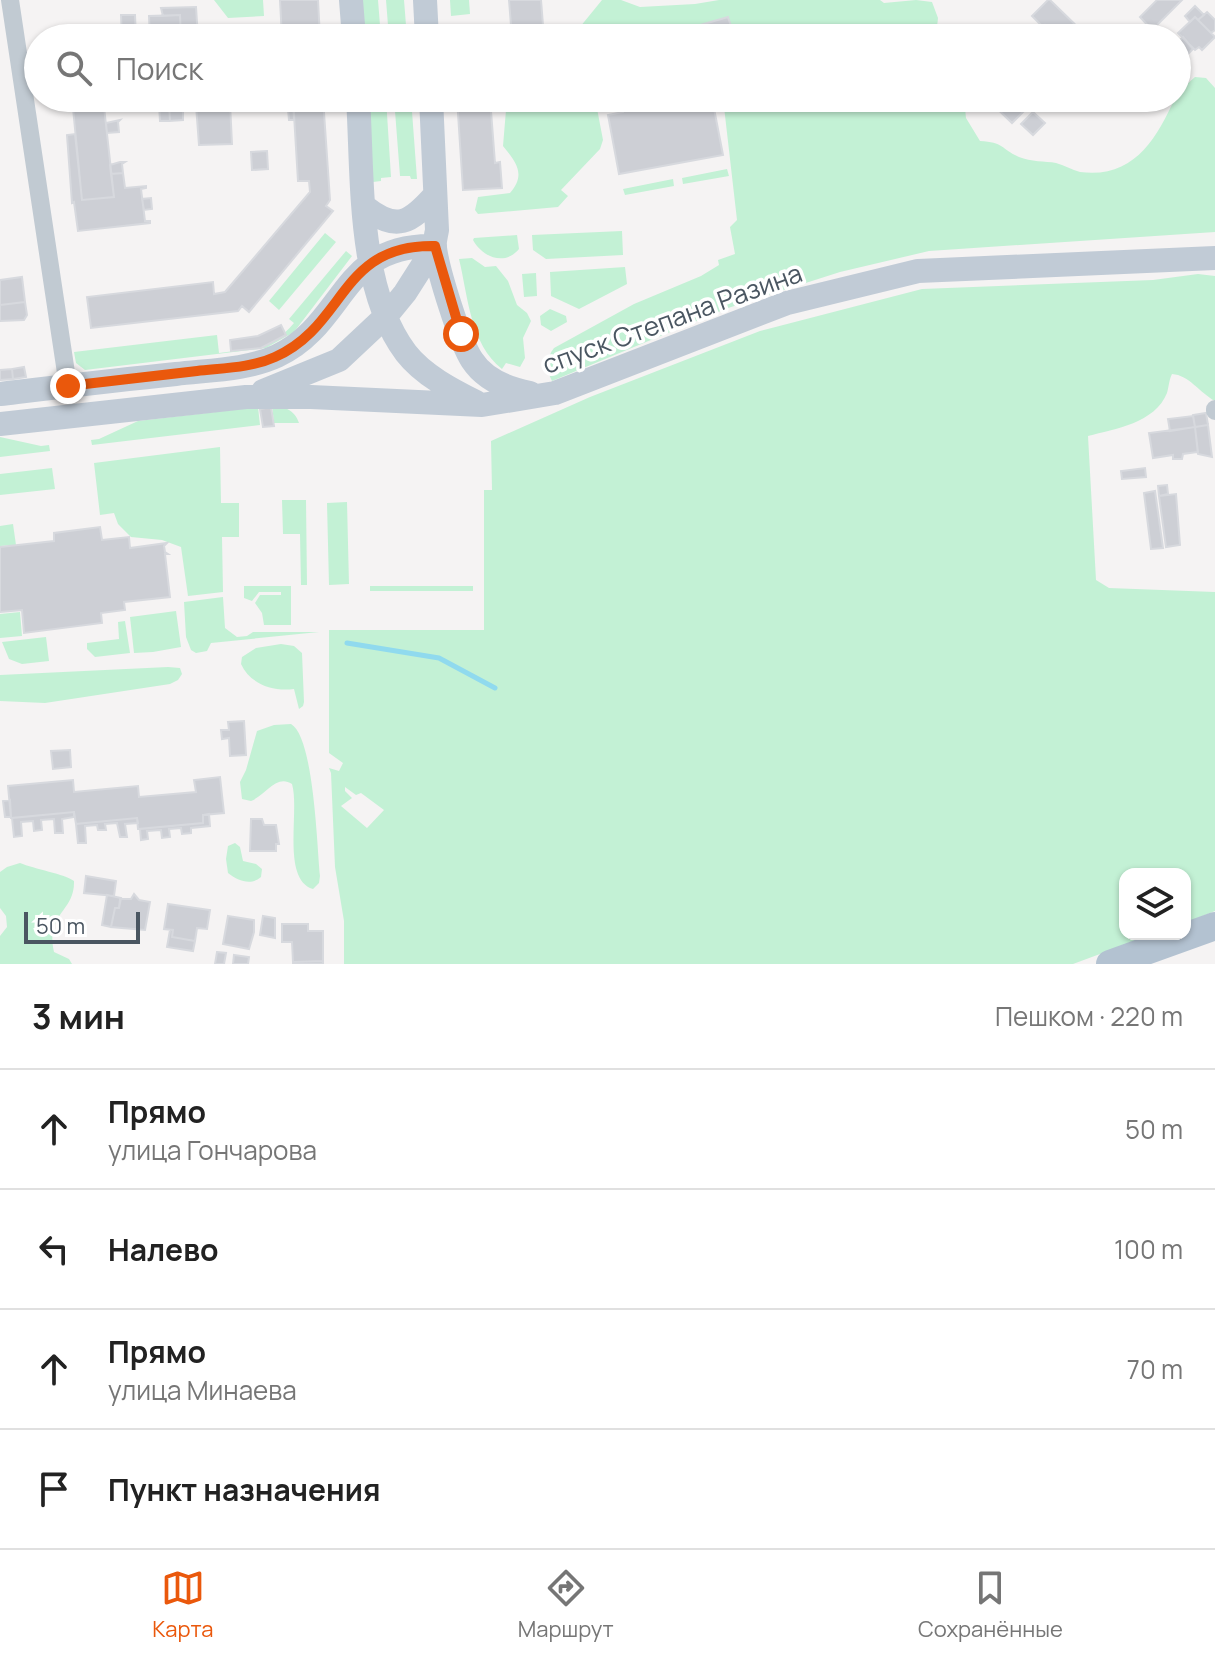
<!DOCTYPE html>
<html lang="ru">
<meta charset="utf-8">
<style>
body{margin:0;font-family:Manrope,sans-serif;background:#f2f2f2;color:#222}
.controls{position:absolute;right:24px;bottom:24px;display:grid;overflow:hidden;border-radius:16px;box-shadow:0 2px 6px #0004}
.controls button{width:72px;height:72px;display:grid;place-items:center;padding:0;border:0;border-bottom:2px solid #e0e0e0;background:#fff;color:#222;font:40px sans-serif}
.scale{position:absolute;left:24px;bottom:20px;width:116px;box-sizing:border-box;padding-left:8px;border:4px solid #4a5661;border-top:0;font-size:22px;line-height:28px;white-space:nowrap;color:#4a5661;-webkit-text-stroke:6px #fff;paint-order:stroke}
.stop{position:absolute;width:24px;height:24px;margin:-18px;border:6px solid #ea580c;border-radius:50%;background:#fff}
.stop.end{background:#ea580c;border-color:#fff;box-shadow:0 2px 8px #0008}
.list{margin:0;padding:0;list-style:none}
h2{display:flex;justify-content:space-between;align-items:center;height:104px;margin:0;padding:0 32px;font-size:34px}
h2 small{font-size:26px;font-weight:400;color:#767676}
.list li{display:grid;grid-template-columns:52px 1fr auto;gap:24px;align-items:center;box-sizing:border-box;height:120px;padding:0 32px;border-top:2px solid #e0e0e0}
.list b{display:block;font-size:30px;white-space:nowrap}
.list p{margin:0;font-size:26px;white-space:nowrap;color:#767676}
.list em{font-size:26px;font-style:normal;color:#767676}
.icon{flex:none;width:44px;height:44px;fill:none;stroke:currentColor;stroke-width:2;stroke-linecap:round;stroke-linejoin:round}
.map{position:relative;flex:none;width:1215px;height:964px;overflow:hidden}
.search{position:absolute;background:#fff;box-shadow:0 2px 6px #0004;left:24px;right:24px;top:24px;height:88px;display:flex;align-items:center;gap:20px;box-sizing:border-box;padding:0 28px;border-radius:44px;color:#767676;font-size:30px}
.sheet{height:584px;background:#fff}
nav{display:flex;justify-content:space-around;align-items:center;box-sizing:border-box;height:112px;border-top:2px solid #e0e0e0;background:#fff;font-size:22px;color:#767676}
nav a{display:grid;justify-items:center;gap:4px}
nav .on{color:#ea580c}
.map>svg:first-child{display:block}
.green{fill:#c3f1d5;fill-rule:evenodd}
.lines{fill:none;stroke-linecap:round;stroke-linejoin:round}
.stream{stroke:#90daee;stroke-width:5}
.building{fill:#cdcfd5;stroke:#d7d9de;stroke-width:2}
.minor{stroke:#c1cad2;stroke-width:18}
.secondary{stroke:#c1cbd6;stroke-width:24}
.primary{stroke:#b3c2d1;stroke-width:28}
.route{stroke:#ea580c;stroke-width:10}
.labels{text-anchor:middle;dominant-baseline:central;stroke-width:7;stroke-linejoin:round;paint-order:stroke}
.street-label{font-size:26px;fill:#4a5661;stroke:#fff}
</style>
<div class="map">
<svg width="1215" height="964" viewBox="0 0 1215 964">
<rect width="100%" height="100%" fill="#f5f3f3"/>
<path class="green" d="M214 0H263L264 16 228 18Z
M359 0H378L381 38H362Z
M386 0H404L407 38H389Z
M450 0H469L470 14 451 16Z
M602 0H621L640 7 695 4 719 0H880L884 3 916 0 932 2 938 18 937 27 921 38H692L686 33 676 31 658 38H571Z
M471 27 472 30 509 28 510 38H453L452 28Z
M1195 77 1206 78 1215 88V232L929 251 840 272 728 308 552 381C546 370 546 358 554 348L634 304 701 276 719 265 718 260 735 254 730 227 737 220 723 98H964L966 118 980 141C1004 142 1001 149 1019 157 1031 162 1045 161 1056 163 1064 165 1072 170 1080 172 1133 179 1156 140 1175 98H1177L1178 92Z
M367 98H386L391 177 381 178V181L373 182Z
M394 98H411L417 179H411L410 176H400Z
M507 98H595L603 140 600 149 561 190 568 196 558 207 478 214 475 210 478 197 510 193C527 174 515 161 503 146Z
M727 169 729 176 683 184 682 178Z
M673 179 674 186 625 195 623 189Z
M622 231 623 255 546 259 533 250 532 235Z
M325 233 336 242 279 310 269 301Z
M517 235 519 249C505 266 483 258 473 240L474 238Z
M346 251 352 256 294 332 266 348 85 370 76 363 74 352 217 335 219 353C249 349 274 348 294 323L289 319Z
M472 258 485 267 496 266 508 281 517 305 527 313 531 321 523 338 525 358 520 367 506 363 502 369C470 344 468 296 459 259Z
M625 267 627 284 579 309 551 296 550 272Z
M536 273 537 296 524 297 522 274Z
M1198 274 1215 276V401C1200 393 1189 375 1172 374 1169 380 1169 386 1167 393 1155 423 1115 429 1088 436L1096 580 1109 588 1215 592V911L1185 923V874H1125V934H1154L1073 964H344V921L335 867 331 773 329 768 339 771 343 763 329 753V630H484V490H492L491 441 590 397 760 331 922 289 1153 280ZM345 787 356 795 361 793 384 810 367 828 341 806 352 798 345 791Z
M550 309 566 316 567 322 551 331 541 325 540 316Z
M272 405C283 406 295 410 299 423H274Z
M258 407 260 425 92 445 91 440 99 439 138 421Z
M0 437 41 446 49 445 50 451 0 457Z
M220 447 221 503H239V537H222L223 592 188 596 181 547 162 540 131 537 118 524 114 513 100 515 94 463Z
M52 468 55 489 0 495V474Z
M282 500H306L307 585H301L300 534H283Z
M347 502 349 584 329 585 327 503Z
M13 524 16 545 0 546V526Z
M244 586H291V625H264L262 613 255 603 260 595H281V592H259L252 601 244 598Z
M370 586H473V591H370Z
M223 597 225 628 237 637 247 636 253 632H319L211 643 207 651 196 653 191 650 186 637 184 602Z
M176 611 181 647 153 652 134 653 130 617Z
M20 612 22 636 0 638V614Z
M125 621 130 653 95 657 87 649V643L119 639 118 622Z
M46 637 49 661 22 664 9 659 2 642Z
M281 644 294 646 302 653 304 702 303 706 299 709 294 689C273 692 250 684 241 664L242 657 256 648Z
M168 667 180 668 182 674 178 680 170 684 45 703 0 701V675Z
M291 724C314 737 317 847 320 876L319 883 313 889C281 879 300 811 292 784 276 774 266 795 251 801L242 799 240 782 246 770 257 731 274 725Z
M235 843 240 847 243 861 256 864 262 869 261 877C251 886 238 881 228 873L226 859 228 846Z
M20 863C34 869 65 874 74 881 75 912 45 913 54 952L69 959 72 964H0V936L7 927 6 916 0 908V872L7 867Z"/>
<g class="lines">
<path class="stream" d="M347 643 439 658 495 688"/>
</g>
<path class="building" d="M280 0H318L320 38H282Z
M509 0H541L544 38H512Z
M1048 0H1050L1089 38H1058L1045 25 1043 27 1032 16Z
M1157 0H1182L1152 30 1140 17Z
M1195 6 1204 15 1198 20 1195 17 1190 22 1185 16Z
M196 7 198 38H181L180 15 163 16 161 8Z
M1207 12 1215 20V30L1211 33 1198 20Z
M121 15H135L136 38H122Z
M180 15 181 38H150L149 16Z
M728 17 733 32 712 38H701L697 26Z
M1195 17 1215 37 1202 50 1199 47 1195 50 1178 33Z
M1045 25 1058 38H1024L1030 33 1033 37Z
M95 27 96 38H65L64 30Z
M733 32 735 38H713Z
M1183 37 1193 49 1188 54 1178 42Z
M72 98H103L114 197 82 200Z
M152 98H183V103L152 104Z
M287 98H293L294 120H289Z
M293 98H323L330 200 326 206 333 211 249 312 242 306 238 311 91 328 87 297 213 282 214 294 225 292 310 192 309 181H298Z
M457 98H490L495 163 500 162 502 188 463 190Z
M621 98H712L723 155 619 174 608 115 623 112Z
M986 98H1028L1027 108 1012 123Z
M183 103V120L170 121 169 104Z
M230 103 232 144 199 145 196 105Z
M159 104H169L170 121H160Z
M1033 112 1045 123 1033 135 1021 124Z
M120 120 118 122 119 132 107 133 106 123Z
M75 134 82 200 114 197 111 174 123 173 125 188 146 186V188L141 189 145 221H150V223L78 231 74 202 72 203 67 135Z
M267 151 268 169 252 170 251 152Z
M120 162H125L122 164 123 173 111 174 110 165Z
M151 198 152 209 144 210 142 199Z
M22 277 25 302 0 305V280Z
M25 302 27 315 24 320 0 321V305Z
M281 325 286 335 261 348 231 351 230 340 258 336Z
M24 367 26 377 13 379 12 369Z
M12 369 13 379 0 380V370Z
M271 407 274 426 263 427 260 409Z
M1206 413 1208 425 1195 427 1193 415Z
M1193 416 1195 427 1170 431 1168 419Z
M1208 425 1212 457 1198 454 1195 427Z
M1195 427 1198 452 1183 454 1182 459H1173V455L1153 458 1149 433Z
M1145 468 1146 477 1122 479 1121 471Z
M1167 485 1168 494 1159 496 1158 486Z
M1155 491 1163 548 1151 549 1144 493Z
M1176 494 1180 545 1166 547 1159 496Z
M100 527 102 540 129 537 130 548 167 543 164 546 165 552 168 554H165L170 597 124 602 125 610 101 613 102 623 24 633 22 610 0 612V547L54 541V533Z
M244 721 246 755 230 756 229 738 222 739 221 730H229L228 722Z
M70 750 71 767 53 769 51 751Z
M220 777 224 813 203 815V823L138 829 137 818 76 824 74 812 11 818 8 786 73 780 74 792 138 786 139 797 196 792 194 780Z
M10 800 11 817H5L3 801Z
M74 812V817L62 819 63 833H55L54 819 41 820 42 830 34 831 33 821 21 822 22 836 14 837 12 818Z
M209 814 210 826 191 828V833L182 834 181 828 169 829 170 837 162 838 161 830 147 831 148 839 141 840 140 829 203 823V815Z
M137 818 138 823 125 824 127 837H120L117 823 105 824 106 830H98L97 825 85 826 86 843H78L76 824Z
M251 819H262L264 825H276L279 844H276V851H250Z
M86 876 116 881 114 896 84 893Z
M134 894 139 900 150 902 145 930 111 927 115 908H119L120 899H131Z
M107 895 121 898 119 908H115L111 927 102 925Z
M168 904 210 910 207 929 197 928 195 941 172 937 173 930 164 929Z
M228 916 254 920V932L249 949 223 944Z
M263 916 275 918V938L260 935Z
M282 924H308V931H323V961L293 962 292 942H282Z
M170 930H173L172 937 195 941 193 951 167 947Z
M217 952 226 953 224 964H215Z
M234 955 249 957 248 964H233Z
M323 961V964H293V962Z"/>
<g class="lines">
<path class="minor" d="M10 0 68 386
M1215 409V411"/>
<path class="secondary" d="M351 0 354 38
M425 0 427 38
M358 98C363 177 357 288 406 353 423 375 452 390 476 402
M431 98 437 230C436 236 434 242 435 248 438 271 460 342 472 360 485 380 509 389 530 393
M365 207C397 232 410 223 435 195
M263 391 339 360 387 315 405 293 435 246
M0 394C59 387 117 380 176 374 209 370 247 370 277 356 347 323 340 243 435 246
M0 424 246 397H311L482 405 555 393 787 303 918 271 1215 258"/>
<path class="primary" d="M1110 964 1215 926"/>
</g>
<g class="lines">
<path class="route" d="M68 386C111 381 154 376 197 371 223 368 251 368 275 357 347 325 339 244 435 246L461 334"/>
</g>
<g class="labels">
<g class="street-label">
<text transform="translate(672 318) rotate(-20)">спуск Степана Разина</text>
</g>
</g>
</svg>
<div class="controls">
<button><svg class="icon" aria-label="layers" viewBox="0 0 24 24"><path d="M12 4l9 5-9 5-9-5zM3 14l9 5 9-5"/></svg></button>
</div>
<div class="scale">50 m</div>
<div class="stop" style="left:461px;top:334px"></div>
<div class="stop end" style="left:68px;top:386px"></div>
<div class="search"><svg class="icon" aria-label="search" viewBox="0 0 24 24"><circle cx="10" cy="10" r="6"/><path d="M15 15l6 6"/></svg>Поиск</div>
</div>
<section class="sheet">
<h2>3 мин<small>Пешком · 220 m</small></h2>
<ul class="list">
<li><svg class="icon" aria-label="ahead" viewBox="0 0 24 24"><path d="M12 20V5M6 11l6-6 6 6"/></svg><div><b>Прямо</b><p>улица Гончарова</p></div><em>50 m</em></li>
<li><svg class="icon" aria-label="left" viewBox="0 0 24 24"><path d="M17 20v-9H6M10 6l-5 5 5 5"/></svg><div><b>Налево</b></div><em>100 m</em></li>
<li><svg class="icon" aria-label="ahead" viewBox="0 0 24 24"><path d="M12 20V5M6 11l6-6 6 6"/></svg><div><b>Прямо</b><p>улица Минаева</p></div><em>70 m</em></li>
<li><svg class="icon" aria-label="arrive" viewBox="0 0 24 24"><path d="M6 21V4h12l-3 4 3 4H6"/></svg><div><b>Пункт назначения</b></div></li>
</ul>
</section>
<nav>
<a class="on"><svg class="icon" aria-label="map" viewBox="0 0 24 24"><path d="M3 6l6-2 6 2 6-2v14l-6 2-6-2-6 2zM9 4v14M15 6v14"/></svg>Карта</a>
<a><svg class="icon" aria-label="directions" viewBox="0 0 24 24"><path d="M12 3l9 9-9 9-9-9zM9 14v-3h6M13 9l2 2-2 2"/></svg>Маршрут</a>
<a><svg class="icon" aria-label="saved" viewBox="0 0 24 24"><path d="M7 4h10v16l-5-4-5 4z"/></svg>Сохранённые</a>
</nav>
